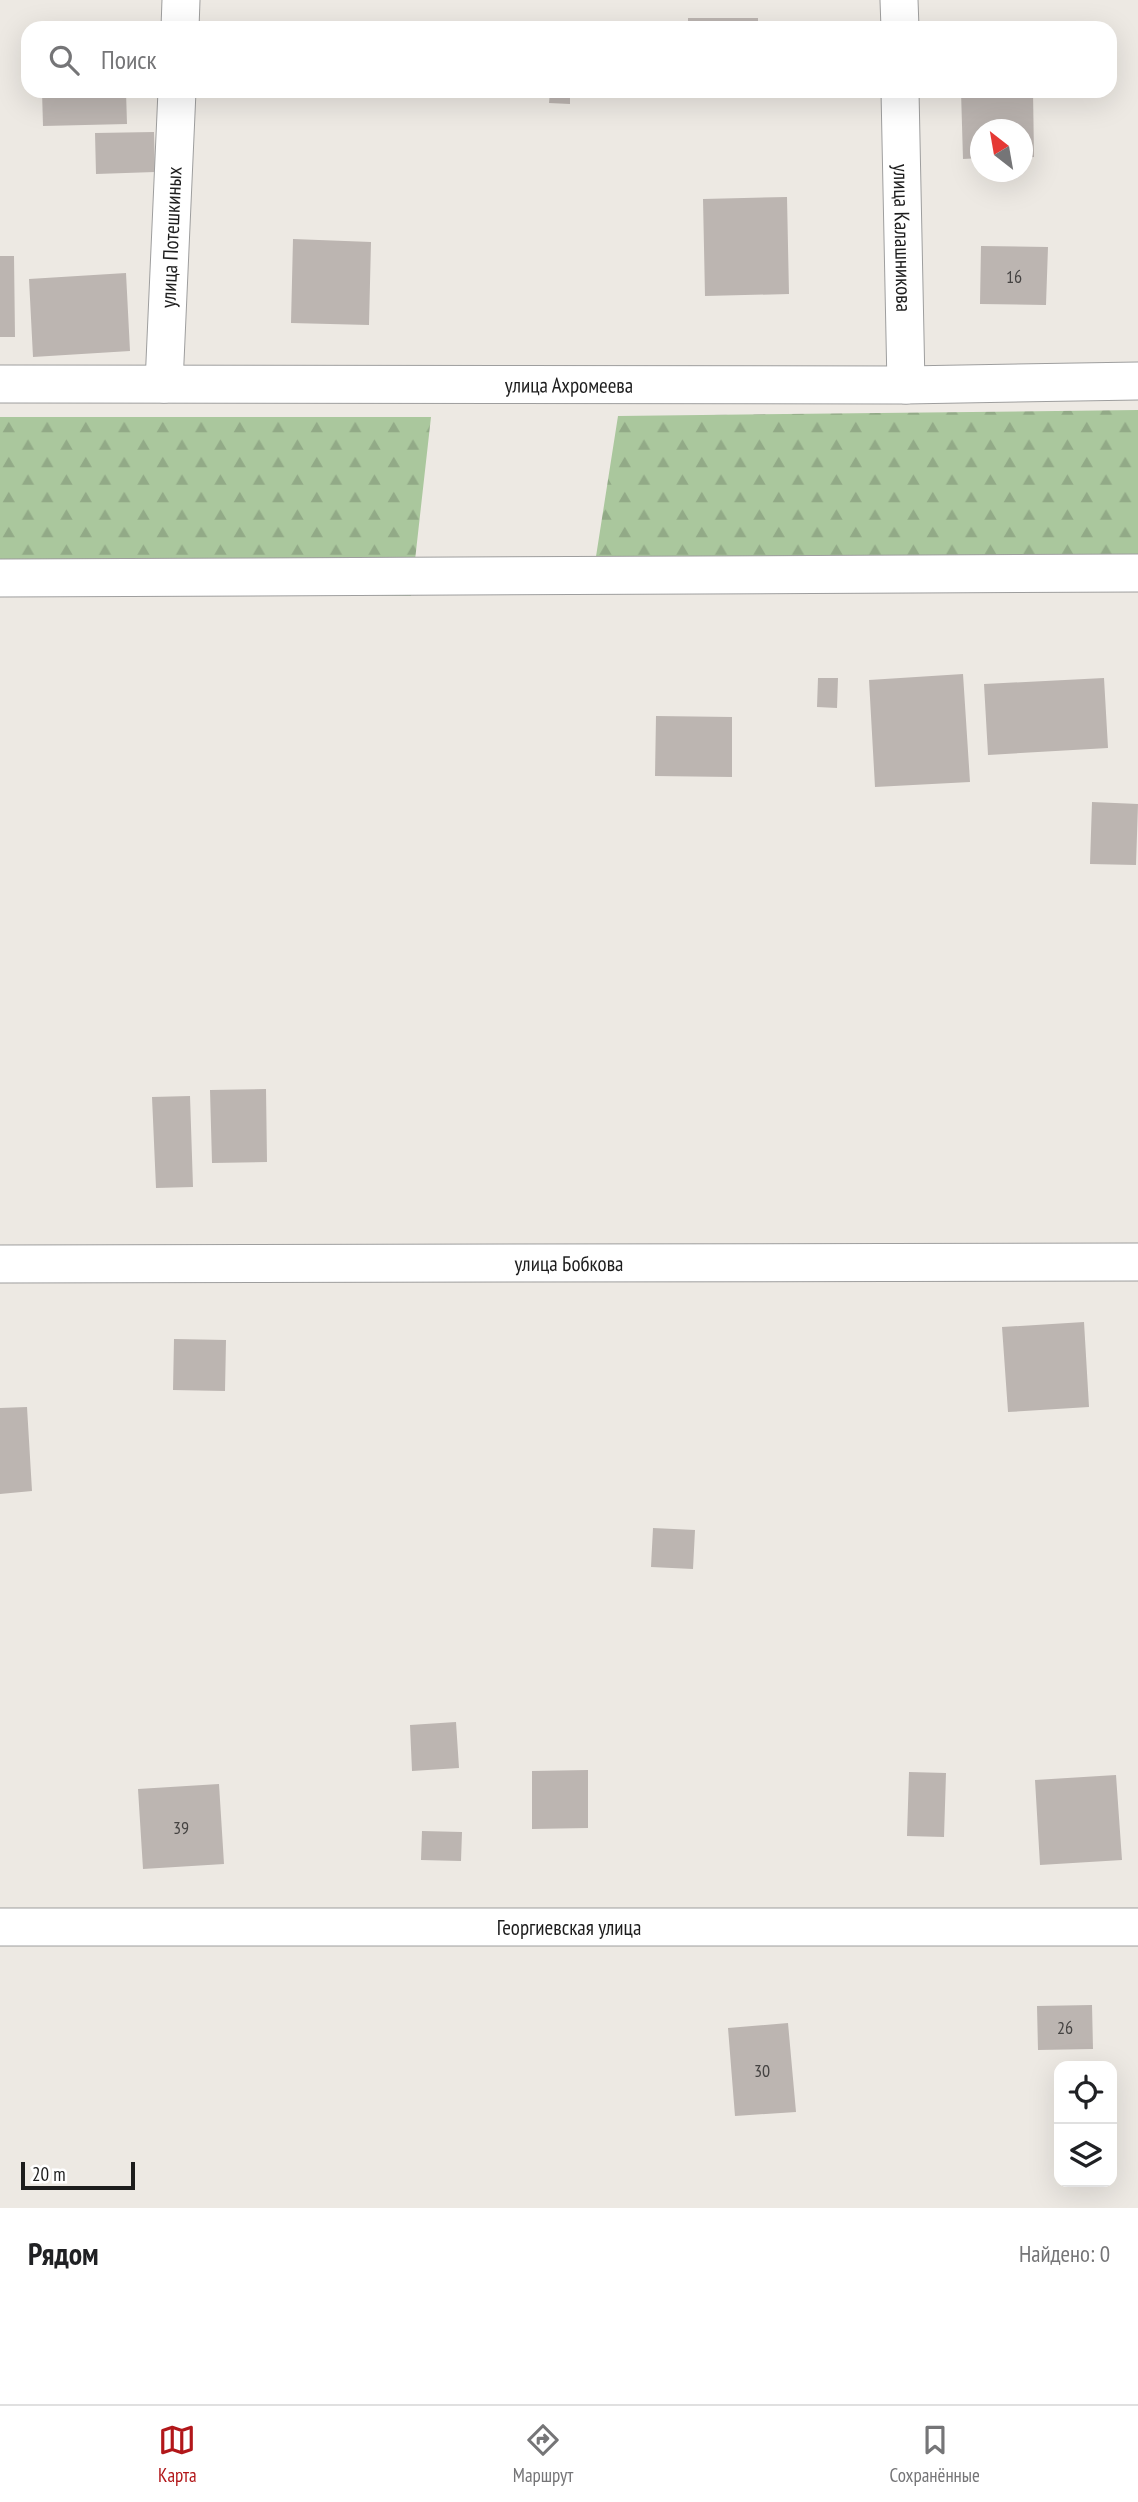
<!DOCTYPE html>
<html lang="ru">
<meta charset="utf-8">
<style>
body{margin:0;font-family:"PT Sans Narrow",sans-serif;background:#f6f6f6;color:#202124}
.controls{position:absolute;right:21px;bottom:21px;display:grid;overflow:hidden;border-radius:14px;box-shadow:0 7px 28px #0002}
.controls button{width:63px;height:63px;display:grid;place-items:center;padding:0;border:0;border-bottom:2px solid #e0e0e0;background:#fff;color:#202124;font:35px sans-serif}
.compass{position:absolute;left:970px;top:119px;width:63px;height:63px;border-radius:50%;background:#fff;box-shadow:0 7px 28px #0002;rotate:329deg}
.scale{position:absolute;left:21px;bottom:18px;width:114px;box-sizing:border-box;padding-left:7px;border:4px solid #1d1d1d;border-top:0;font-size:19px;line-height:24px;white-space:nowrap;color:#1d1d1d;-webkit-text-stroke:5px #fff;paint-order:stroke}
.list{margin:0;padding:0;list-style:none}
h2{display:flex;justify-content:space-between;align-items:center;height:91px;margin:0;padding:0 28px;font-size:30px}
h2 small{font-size:23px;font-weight:400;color:#757577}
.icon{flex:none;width:38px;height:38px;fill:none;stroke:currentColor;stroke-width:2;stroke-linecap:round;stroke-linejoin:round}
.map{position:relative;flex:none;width:1138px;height:2208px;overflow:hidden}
.search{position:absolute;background:#fff;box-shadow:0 7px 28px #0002;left:21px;right:21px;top:21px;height:77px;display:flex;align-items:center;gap:18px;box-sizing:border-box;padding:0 24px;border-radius:21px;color:#757577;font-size:26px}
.sheet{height:196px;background:#fff}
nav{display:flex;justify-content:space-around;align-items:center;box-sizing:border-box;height:98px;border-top:2px solid #e0e0e0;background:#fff;font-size:19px;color:#757577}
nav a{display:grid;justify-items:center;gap:4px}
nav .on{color:#b2171a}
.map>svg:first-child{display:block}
.forest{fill:url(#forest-firs)}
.building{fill:#bcb5b1}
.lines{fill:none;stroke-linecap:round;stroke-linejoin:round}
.street-casing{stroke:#9e9e9e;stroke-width:39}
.street{stroke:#fff;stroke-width:37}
.labels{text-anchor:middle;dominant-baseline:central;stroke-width:7;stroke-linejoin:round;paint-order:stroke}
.number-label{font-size:18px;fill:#454342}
.street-label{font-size:21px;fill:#1d1d1d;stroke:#fff}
</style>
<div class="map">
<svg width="1138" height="2208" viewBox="0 0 1138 2208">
<defs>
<pattern id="forest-firs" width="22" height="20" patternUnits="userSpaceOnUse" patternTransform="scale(1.75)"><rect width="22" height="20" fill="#aac79d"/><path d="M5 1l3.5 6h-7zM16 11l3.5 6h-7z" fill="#92aa87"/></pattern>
</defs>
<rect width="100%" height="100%" fill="#ede9e3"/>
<path class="forest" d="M1138 410V572L592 582 618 416Z
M0 417H431L411 596 0 586Z"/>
<path class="building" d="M688 18H758V28H688Z
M42 91H126L127 124 43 126Z
M550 91H570V104L549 103Z
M961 91H1033L1034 157 1023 158V130H981V158L963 159Z
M154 132 155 172 96 174 95 133Z
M787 197 789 294 705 296 703 199Z
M293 239 371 242 369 325 291 323Z
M981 246 1048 247 1046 305 980 304Z
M0 256H14L15 337H0Z
M126 273 130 351 33 357 29 279Z
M963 674 970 782 875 787 869 680Z
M818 678H838L837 708 817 707Z
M1104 678 1108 748 988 755 984 684Z
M656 716 732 717V777L655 776Z
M1092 802 1138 804 1136 865 1090 864Z
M266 1089 267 1162 212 1163 210 1090Z
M190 1096 193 1187 156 1188 152 1097Z
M1084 1322 1089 1407 1008 1412 1002 1327Z
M174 1339 226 1340 225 1391 173 1390Z
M27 1407 32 1491 0 1494V1408Z
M653 1528 695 1530 693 1569 651 1567Z
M456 1722 459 1768 412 1771 410 1725Z
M588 1770V1828L532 1829V1771Z
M909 1772 946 1773 944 1837 907 1836Z
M1116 1775 1122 1860 1040 1865 1035 1780Z
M219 1784 224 1864 143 1869 138 1789Z
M422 1831 462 1832 461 1861 421 1860Z
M1092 2005 1093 2049 1038 2050 1037 2006Z
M788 2023 796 2112 735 2116 728 2028Z"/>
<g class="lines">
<defs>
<g id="street">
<path d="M899 0 900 28"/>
<path d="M180 28 181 0"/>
<path id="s1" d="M900 91 906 385"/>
<path id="s2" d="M0 384 906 385 1138 381"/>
<path id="s3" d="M164 384 177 91"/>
<path d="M0 578 1138 573"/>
<path id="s4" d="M0 1264 1138 1262"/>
<path id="s5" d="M0 1927H1138"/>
</g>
</defs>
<use href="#street" class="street-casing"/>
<use href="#street" class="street"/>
</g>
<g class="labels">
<g class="number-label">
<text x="1014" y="276">16</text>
<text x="181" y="1827">39</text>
<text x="1065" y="2027">26</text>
<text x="762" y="2070">30</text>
</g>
<g class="street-label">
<text stroke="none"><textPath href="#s3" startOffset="147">улица Потешкиных</textPath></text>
<text stroke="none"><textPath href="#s1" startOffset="147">улица Калашникова</textPath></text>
<text stroke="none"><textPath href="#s2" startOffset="569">улица Ахромеева</textPath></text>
<text stroke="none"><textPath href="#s4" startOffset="569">улица Бобкова</textPath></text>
<text stroke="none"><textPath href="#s5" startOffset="569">Георгиевская улица</textPath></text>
</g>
</g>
</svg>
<div class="controls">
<button><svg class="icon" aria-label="locate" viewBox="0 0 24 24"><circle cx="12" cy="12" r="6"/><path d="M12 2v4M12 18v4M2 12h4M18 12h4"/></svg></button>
<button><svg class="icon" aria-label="layers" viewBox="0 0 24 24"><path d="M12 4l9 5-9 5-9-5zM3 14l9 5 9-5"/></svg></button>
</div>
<svg class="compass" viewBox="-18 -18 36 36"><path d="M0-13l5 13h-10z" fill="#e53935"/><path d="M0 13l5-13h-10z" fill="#757577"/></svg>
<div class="scale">20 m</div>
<div class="search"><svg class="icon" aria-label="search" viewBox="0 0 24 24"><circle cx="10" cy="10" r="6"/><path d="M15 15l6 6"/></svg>Поиск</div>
</div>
<section class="sheet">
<h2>Рядом<small>Найдено: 0</small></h2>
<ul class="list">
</ul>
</section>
<nav>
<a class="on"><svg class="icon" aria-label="map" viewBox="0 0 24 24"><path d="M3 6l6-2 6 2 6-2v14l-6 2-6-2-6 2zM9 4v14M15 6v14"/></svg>Карта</a>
<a><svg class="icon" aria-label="directions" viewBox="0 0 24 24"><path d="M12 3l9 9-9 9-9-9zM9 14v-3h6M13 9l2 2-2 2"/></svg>Маршрут</a>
<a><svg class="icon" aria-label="saved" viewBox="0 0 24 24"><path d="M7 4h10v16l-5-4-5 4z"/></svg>Сохранённые</a>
</nav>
